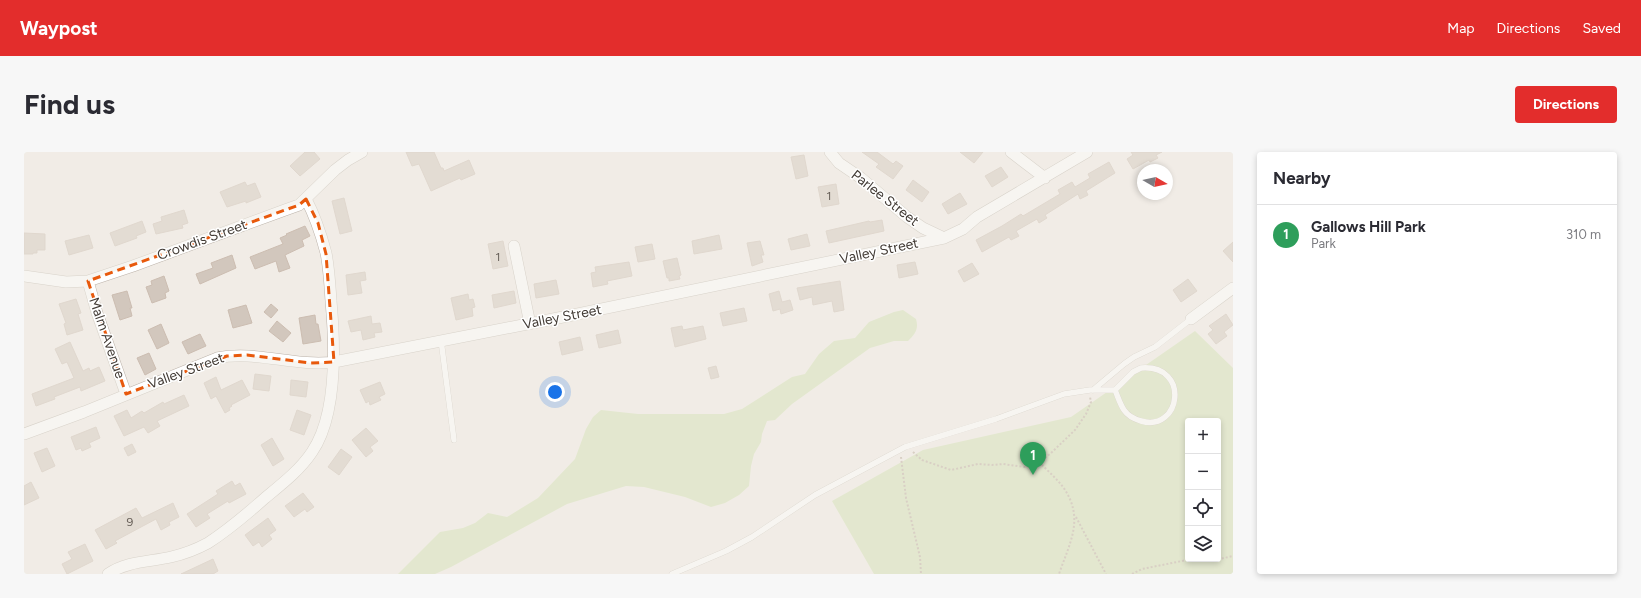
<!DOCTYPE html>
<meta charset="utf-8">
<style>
body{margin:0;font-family:Figtree,sans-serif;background:#f7f7f7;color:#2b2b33}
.controls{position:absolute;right:12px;bottom:12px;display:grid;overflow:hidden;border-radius:4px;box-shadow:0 2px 6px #0003}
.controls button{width:36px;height:36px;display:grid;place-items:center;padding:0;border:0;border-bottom:1px solid #e1e1e2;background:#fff;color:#2b2b33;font:20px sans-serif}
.compass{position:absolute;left:1113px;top:12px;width:36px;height:36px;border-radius:50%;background:#fff;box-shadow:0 2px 6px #0003;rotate:99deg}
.you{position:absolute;left:531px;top:240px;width:14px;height:14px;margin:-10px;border:3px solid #fff;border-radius:50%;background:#1a73e8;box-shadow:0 0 0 6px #1a73e833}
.badge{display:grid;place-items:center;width:26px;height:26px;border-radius:50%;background:#e32d2c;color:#fff;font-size:13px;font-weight:700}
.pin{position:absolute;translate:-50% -33px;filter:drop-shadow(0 1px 2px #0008)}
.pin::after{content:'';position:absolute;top:21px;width:14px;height:12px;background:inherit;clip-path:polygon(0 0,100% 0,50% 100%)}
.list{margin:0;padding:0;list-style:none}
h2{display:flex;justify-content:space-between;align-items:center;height:52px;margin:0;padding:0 16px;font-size:17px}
h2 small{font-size:13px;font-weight:400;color:#7c7c81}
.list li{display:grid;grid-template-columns:26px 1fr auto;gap:12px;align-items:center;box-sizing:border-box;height:60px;padding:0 16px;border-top:1px solid #e1e1e2}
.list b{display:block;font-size:15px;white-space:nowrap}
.list p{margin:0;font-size:13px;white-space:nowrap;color:#7c7c81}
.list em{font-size:13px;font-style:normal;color:#7c7c81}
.icon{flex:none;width:22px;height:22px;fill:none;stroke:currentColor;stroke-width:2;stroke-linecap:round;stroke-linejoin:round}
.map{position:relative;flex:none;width:1209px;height:422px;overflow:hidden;border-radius:4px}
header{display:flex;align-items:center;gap:24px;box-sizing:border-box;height:56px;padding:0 20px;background:#e32d2c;color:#fff}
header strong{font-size:19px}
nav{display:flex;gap:22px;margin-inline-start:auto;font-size:14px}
.intro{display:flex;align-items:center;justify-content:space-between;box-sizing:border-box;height:96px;padding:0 24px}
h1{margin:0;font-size:28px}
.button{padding:10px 18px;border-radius:4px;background:#e32d2c;color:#fff;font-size:14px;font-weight:700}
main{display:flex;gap:24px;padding:0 24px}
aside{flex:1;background:#fff;border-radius:4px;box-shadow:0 2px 6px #0003}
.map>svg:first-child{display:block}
.green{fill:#d3e1b3;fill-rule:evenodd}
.building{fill:#d2c7bd;stroke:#ccbdb1}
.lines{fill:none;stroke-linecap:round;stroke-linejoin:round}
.service-casing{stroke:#bcb3aa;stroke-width:6}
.minor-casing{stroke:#bcb3aa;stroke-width:12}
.path{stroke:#bcac9d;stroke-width:2;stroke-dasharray:2 2;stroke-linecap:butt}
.service{stroke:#fff;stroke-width:5.5}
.minor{stroke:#fff;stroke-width:11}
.marked{fill:none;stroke:#e8590c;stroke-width:3;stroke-dasharray:8 5;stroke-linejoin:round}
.labels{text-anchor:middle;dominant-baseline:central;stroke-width:3;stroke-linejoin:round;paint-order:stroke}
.number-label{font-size:12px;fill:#675f58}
.street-label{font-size:14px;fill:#433c36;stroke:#fff}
</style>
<header>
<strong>Waypost</strong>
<nav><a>Map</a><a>Directions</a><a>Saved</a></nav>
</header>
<div class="intro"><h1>Find us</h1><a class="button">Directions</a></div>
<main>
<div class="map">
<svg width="1209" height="422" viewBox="0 0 1209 422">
<rect width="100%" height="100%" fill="#f1ece6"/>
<path class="green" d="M879 158 892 167C895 177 891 182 884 189H870L846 196 768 252 751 268 743 269 738 282 737 290 730 302 727 314 725 334 715 343 701 351 687 355 661 345 620 335 602 334 543 352 427 415 411 422H374L416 380 439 376 451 371 464 361 483 365 514 346 551 307 562 277 569 265 577 258 614 262H700L718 257 768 225 781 222 795 202 810 189 831 186 845 170 870 160Z
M1171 179 1209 216V422H850L808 349 899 298 1047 265ZM1164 269H1194V407H1164Z"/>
<path class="building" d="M281 0H290L296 7 276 24 266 14Z
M382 0H410L417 16H419L420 19 445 8 451 22 437 28 436 26 407 39 395 12 388 14Z
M838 0H853L869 12 872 9 879 14 869 27 852 15 855 12Z
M936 0H959L950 11Z
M1107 0H1138L1132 3 1134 6 1126 10 1125 8 1109 17 1103 7 1109 3Z
M780 3 784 24 772 27 767 5Z
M1085 10 1091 21 1062 39 1064 43 1056 47 1054 42 1021 63 1023 66 1015 71 1013 67 992 79 995 84 987 88 985 85 958 100 952 88 978 74 997 62 999 64 1036 42 1034 38 1048 30 1051 35 1066 26 1064 22Z
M977 15 984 25 968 35 961 24Z
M889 28 905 40 898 50 882 38Z
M221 30 223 34 231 31 237 45 222 51V49L203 55 196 40Z
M812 32 815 52 798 55 794 35Z
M936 41 943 52 924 62 918 52Z
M320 46 328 79 316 82 308 49Z
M160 58 164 71 158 73 159 76 132 82 129 72 138 69 137 65Z
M858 68 860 79 805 91 802 79 845 69 846 70Z
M118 69 122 80 112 84 113 86 91 94 86 81Z
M281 74 286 84 278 88 280 94 261 103 266 116 255 120 252 109 231 117 226 105 259 92 256 86 263 83 262 82Z
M0 81 21 82V98H13V101H9V102H0Z
M783 82 786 94 767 98 764 87Z
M65 83 69 96 45 103 41 89Z
M695 83 698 97 670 102 668 89Z
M479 89 484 114 469 117 464 92Z
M736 89 740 103H737L739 110 728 114 723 91Z
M1209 90V110L1199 99Z
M628 92 631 107 614 110 611 95Z
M208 103 212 116 176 132 172 122 189 116 187 111Z
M653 106 657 123 655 124 656 127 645 129V126H643L639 109Z
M605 110 608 124 583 129 584 132 569 135 567 121 572 120 571 115Z
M891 110 894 122 875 126 873 113Z
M948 111 955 122 940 130 934 119Z
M341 120 342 128 336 129 338 141 324 143 322 123Z
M140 124 145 139 141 141 142 146 128 151 122 135 128 133 127 129Z
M1164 127 1173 139 1157 150 1149 138Z
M532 128 535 142 512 146 510 132Z
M816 129 820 158 810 160 808 149 789 153 788 145 776 148 773 136Z
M103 139 108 156H106L108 164 96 168 88 143Z
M490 139 492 151 470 156 468 143Z
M755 139 758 150 766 148 769 158 757 162 756 157 749 159 745 142Z
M444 142 445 148 449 147 451 155 448 156 449 164 432 168 427 146Z
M52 147 57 161 54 162 59 178 43 183 40 172 42 171 35 152Z
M247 152 254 158 247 166 240 160Z
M222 153 228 171 209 176 204 158Z
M720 156 723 169 699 174 696 161Z
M1202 162 1209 173 1200 180 1203 184 1192 192 1184 182 1189 178 1185 174Z
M291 163 292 172H294L297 189 279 192 275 166Z
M347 164 348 172 356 171 358 180 350 181 351 185 339 188 337 178 327 180 324 169Z
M253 169 267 181 259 190 245 179Z
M137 172 145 191 133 197 124 178Z
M658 174 659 178 679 174 682 187 651 195 647 176Z
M594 178 597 191 575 196 572 183Z
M176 182 182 194 164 202 158 190Z
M556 185 559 198 538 203 535 190Z
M46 190 59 219 65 216 66 219 75 215 81 229 57 239 56 235 30 245 31 247 12 254 8 242 50 226 43 210 38 212 31 197Z
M125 201 132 217 121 223 113 206Z
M692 214 695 225 687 227 684 216Z
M231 222 247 224 245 239 229 237Z
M192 225 197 238 218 228 226 243 207 253 208 254 205 256 206 258 201 261 192 244 187 247 180 231Z
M267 228 284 230 282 245 266 243Z
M356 230 361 242 355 245 357 248 346 253 345 249 342 251 336 238Z
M160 243 165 254 133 269 136 274 124 281 120 275 100 284 90 264 103 258 107 266 118 259 120 261 139 250 140 252Z
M273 258 287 263 280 283 266 278Z
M72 275 76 286 65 291 67 295 58 299 57 296 52 298 47 285Z
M342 276 354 289 346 295 349 299 342 305 328 288Z
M248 286 260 307 249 314 237 293Z
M108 292 112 300 104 304 100 296Z
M23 296 31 314 18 320 10 301Z
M317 297 328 305 315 323 304 315Z
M208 329 211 334 216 331 222 342 205 351 204 349 183 362 186 366 172 375 163 362 194 342 192 339Z
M7 330 15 346 0 353V334Z
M279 341 290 355 283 360 281 357 270 365 261 354Z
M149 351 155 365 145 370 146 373 137 378 132 367 91 389 93 391 82 397 71 378 112 356 118 366Z
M244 366 252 378 245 383 248 387 238 395 235 390 229 394 221 383Z
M61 392 69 409 43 422 38 412 48 407 44 400Z
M189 407 194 419 189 422H157Z"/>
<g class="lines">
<defs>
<path id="service" d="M417 188 430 288
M1117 216C1167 212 1157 281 1117 269 1110 267 1104 264 1100 258 1096 252 1094 245 1091 238L1109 220Z
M1069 238 1100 212 1110 205 1131 195 1167 167
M648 422 702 399 728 385 791 343 881 295 972 267 1040 242 1066 238H1091"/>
<path id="minor" d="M806 0 815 11 837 26 883 65 899 76 920 86
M987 0 1021 26
M490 94 506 172
M0 124 42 130 64 129 109 114 261 58 275 53 311 18 324 8 338 0
M64 129 73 161 102 242
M1167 167 1209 136
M0 282 60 260 193 206C232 198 271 215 310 210L539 165 920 86 939 77 953 65 1063 0
M84 422C103 409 125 410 147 405 160 402 173 397 184 391 204 378 223 362 241 346 258 332 276 318 288 300 314 262 311 193 307 149 306 133 305 116 302 101 297 82 291 64 282 47"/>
</defs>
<use href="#service" class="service-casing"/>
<use href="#minor" class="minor-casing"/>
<path class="path" d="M889 300 898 308 927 318 954 312 968 313 979 312 1000 315 1011 313 1026 302 1051 278 1062 262 1067 250 1066 245
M877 305 882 346 896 405 897 422
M1015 310C1023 318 1032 326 1039 335 1061 366 1046 390 1035 422
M1052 365 1082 422
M1174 407 1191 408 1209 404
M1108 422 1118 417 1168 407"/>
<use href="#service" class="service"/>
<use href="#minor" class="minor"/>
</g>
<path d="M0 0H1209V422H0ZM282 47 294 71 302 102 310 210 287 211 223 203 203 204 102 242 64 129 275 53Z" fill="#f1ece6" fill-opacity=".55" fill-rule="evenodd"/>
<path class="marked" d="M282 47 294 71 302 102 310 210 287 211 223 203 203 204 102 242 64 129 275 53Z"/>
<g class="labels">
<g class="number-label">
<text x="805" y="44">1</text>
<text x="474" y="105">1</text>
<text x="106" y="370">9</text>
</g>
<g class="street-label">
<text transform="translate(861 46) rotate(38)">Parlee Street</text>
<text transform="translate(178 88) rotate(-20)">Crowdis Street</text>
<text transform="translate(855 99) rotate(-12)">Valley Street</text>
<text transform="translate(538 165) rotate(-11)">Valley Street</text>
<text transform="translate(83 186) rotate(71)">Malm Avenue</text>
<text transform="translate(162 219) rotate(-20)">Valley Street</text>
</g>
</g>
</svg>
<div class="controls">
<button>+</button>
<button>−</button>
<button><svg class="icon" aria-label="locate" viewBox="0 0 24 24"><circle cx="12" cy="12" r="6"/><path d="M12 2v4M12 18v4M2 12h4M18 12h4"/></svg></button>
<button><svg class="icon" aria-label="layers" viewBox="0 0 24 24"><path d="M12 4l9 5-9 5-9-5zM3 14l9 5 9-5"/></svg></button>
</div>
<svg class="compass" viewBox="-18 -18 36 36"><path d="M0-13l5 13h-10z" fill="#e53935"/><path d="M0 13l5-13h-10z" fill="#7c7c81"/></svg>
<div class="you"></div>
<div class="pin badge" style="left:1009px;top:323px;background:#2e9e5b">1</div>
</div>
<aside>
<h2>Nearby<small></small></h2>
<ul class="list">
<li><span class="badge" style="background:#2e9e5b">1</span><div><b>Gallows Hill Park</b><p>Park</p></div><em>310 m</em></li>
</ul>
</aside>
</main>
